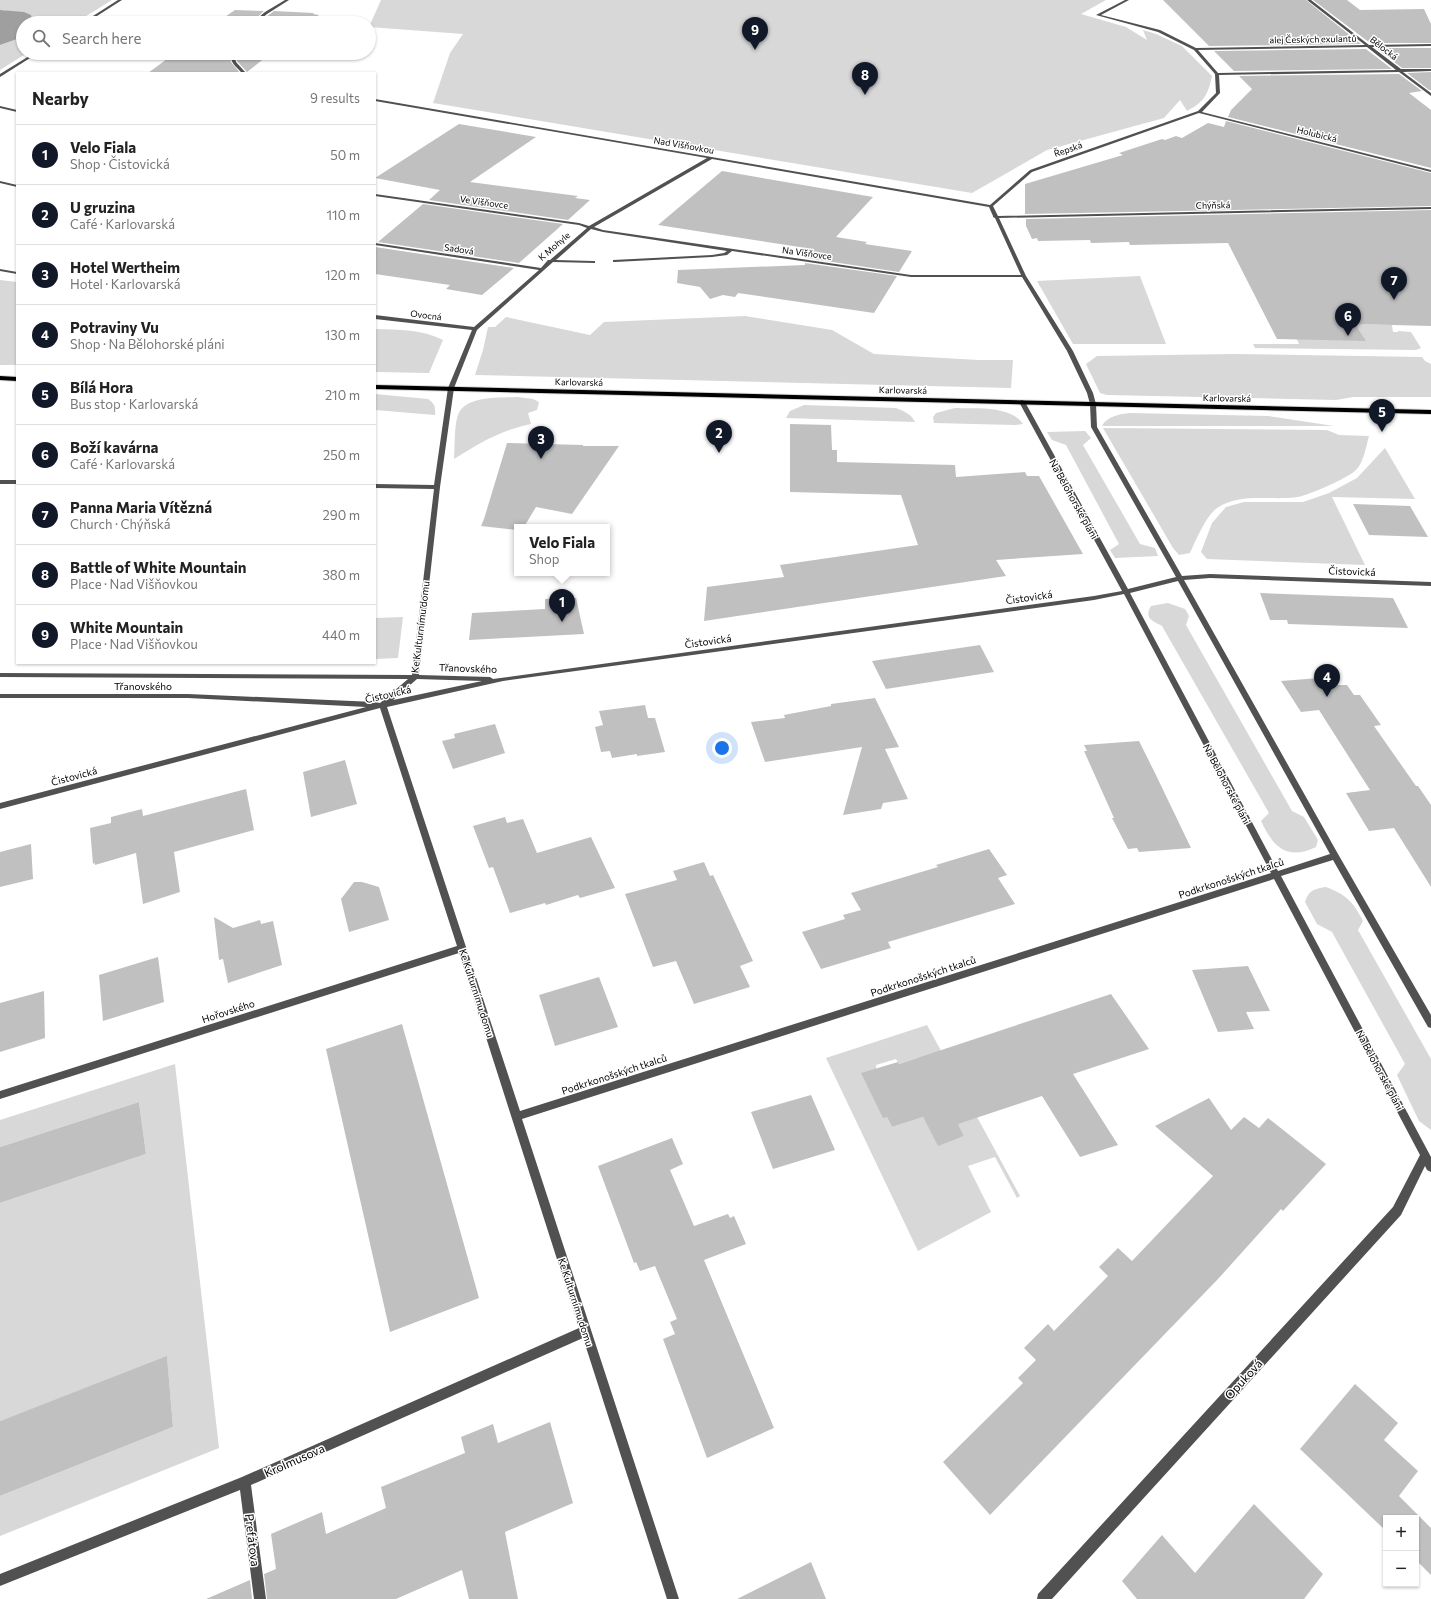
<!DOCTYPE html>
<meta charset="utf-8">
<style>
body{margin:0;font-family:Commissioner,sans-serif;background:#f2f2f2;color:#222}
.controls{position:absolute;right:12px;bottom:12px;display:grid;overflow:hidden;border-radius:0px;box-shadow:0 1px 3px #0004}
.controls button{width:36px;height:36px;display:grid;place-items:center;padding:0;border:0;border-bottom:1px solid #e0e0e0;background:#fff;color:#222;font:20px sans-serif}
.you{position:absolute;left:722px;top:748px;width:14px;height:14px;margin:-10px;border:3px solid #fff;border-radius:50%;background:#1a73e8;box-shadow:0 0 0 6px #1a73e833}
.badge{display:grid;place-items:center;width:26px;height:26px;border-radius:50%;background:#111827;color:#fff;font-size:13px;font-weight:700}
.pin{position:absolute;translate:-50% -33px;filter:drop-shadow(0 1px 2px #0008)}
.pin::after{content:'';position:absolute;top:21px;width:14px;height:12px;background:inherit;clip-path:polygon(0 0,100% 0,50% 100%)}
.popup{position:absolute;left:514px;top:524px;width:96px;height:52px;box-sizing:border-box;display:grid;place-content:center;border-radius:0px;background:#fff;filter:drop-shadow(0 1px 3px #0005);font-size:13px;white-space:nowrap;color:#767676}
.popup b{font-size:15px;color:#222}
.popup::after{content:'';position:absolute;left:50%;top:100%;margin-left:-8px;border:8px solid transparent;border-top-color:#fff}
.list{margin:0;padding:0;list-style:none}
h2{display:flex;justify-content:space-between;align-items:center;height:52px;margin:0;padding:0 16px;font-size:17px}
h2 small{font-size:13px;font-weight:400;color:#767676}
.list li{display:grid;grid-template-columns:26px 1fr auto;gap:12px;align-items:center;box-sizing:border-box;height:60px;padding:0 16px;border-top:1px solid #e0e0e0}
.list b{display:block;font-size:15px;white-space:nowrap}
.list p{margin:0;font-size:13px;white-space:nowrap;color:#767676}
.list em{font-size:13px;font-style:normal;color:#767676}
.icon{flex:none;width:22px;height:22px;fill:none;stroke:currentColor;stroke-width:2;stroke-linecap:round;stroke-linejoin:round}
.map{position:relative;flex:none;width:1431px;height:1599px;overflow:hidden}
.search{position:absolute;background:#fff;box-shadow:0 1px 3px #0004;left:16px;top:16px;width:360px;height:44px;display:flex;align-items:center;gap:10px;box-sizing:border-box;padding:0 14px;border-radius:22px;color:#767676;font-size:15px}
.panel{position:absolute;background:#fff;box-shadow:0 1px 3px #0004;left:16px;top:72px;width:360px;height:592px;border-radius:0px}
.map>svg:first-child{display:block}
.green{fill:#d8d8d8;fill-rule:evenodd}
.water{fill:#9f9f9f}
.building{fill:#c0c0c0}
.lines{fill:none;stroke-linecap:round;stroke-linejoin:round}
.primary-casing{stroke:#dbdbdb;stroke-width:2}
.minor{fill:#515151;fill-rule:evenodd}
.primary{fill:#000;fill-rule:evenodd}
.labels{text-anchor:middle;dominant-baseline:central;stroke-width:3;stroke-linejoin:round;paint-order:stroke}
.far-street-label{font-size:9px;fill:#000;stroke:#fff}
.street-label{font-size:10px;fill:#000;stroke:#fff}
.near-street-label{font-size:12px;fill:#000;stroke:#fff}
</style>
<div class="map">
<svg width="1431" height="1599" viewBox="0 0 1431 1599">
<rect width="100%" height="100%" fill="#fff"/>
<path class="green" d="M0 0H112L75 23H33L4 10H0Z
M381 0H1106L1081 14 1126 27 1147 40 1143 30 1156 34 1182 46 1212 76C1208 95 1204 102 1187 111L1180 100 1164 118 1047 150 972 193 433 103 450 53 463 34 369 27Z
M23 37V53H27L0 70V45Z
M1140 276 1166 344H1073L1037 281Z
M0 280 17 282V365H0Z
M745 316 832 330 874 354 978 360H1013L1011 388 475 375 483 350 488 327H495L506 317 590 335 604 322Z
M1295 322 1392 325 1393 332H1398V331L1411 332 1421 348 1416 350 1255 348 1253 344H1299L1292 329Z
M375 329C399 330 422 329 443 340L429 373 375 372Z
M1233 354 1422 357 1425 361 1431 364V397H1353L1336 400 1107 395 1100 393 1086 364 1097 356Z
M375 394 428 399C434 403 436 407 435 415L375 410Z
M518 397 533 399 539 402 537 410 528 413 531 424C499 431 482 442 454 459 455 446 454 426 458 415 465 395 501 398 518 397Z
M804 405 896 408C904 411 911 414 915 422L786 418 790 411Z
M955 408C976 409 1010 405 1023 424L1015 425 934 423 933 417 936 413Z
M1130 413 1268 416 1334 426H1102C1107 416 1120 414 1130 413Z
M1103 428 1327 430 1339 435 1369 436C1366 446 1364 462 1356 470 1348 478 1309 495 1298 497 1271 501 1241 492 1217 508 1206 516 1196 540 1190 553L1179 555 1173 548Z
M1085 431 1091 438 1083 445 1140 544 1155 548 1158 556 1115 558 1110 550 1119 544 1066 445 1052 440 1047 432Z
M1385 448 1415 499 1332 497 1365 565 1207 559 1201 552 1212 523 1226 507 1244 502H1303L1329 493 1357 478Z
M1168 603 1185 609 1189 616 1186 625 1292 811 1304 817 1318 840 1316 847C1287 861 1273 847 1261 821L1269 813 1162 626C1152 621 1144 618 1151 606Z
M403 617 398 658 375 659 376 618Z
M1326 887C1347 895 1353 902 1363 921L1358 930 1431 1059V1130L1419 1121 1397 1075 1405 1064 1332 932 1317 924 1305 902C1309 890 1314 889 1326 887Z
M927 1025 1020 1196 1017 1198 995 1157 968 1166 991 1212 918 1251 826 1058ZM917 1058 940 1101 945 1100 964 1136 938 1145 923 1117 892 1127 879 1101 876 1065 896 1059 899 1064Z
M175 1064 219 1448 0 1536V1496L173 1427 167 1357 0 1421V1203L146 1154 139 1102 0 1147V1120Z"/>
<path class="water" d="M0 10 24 12 31 15 33 23H23V37L0 45Z"/>
<path class="building" d="M1163 0H1306L1361 44 1209 46Z
M1313 0H1347L1360 10 1424 9 1431 24V43H1370Z
M235 10 264 11 251 23H216Z
M274 11 314 13 313 14 319 15 308 23H258Z
M1376 48H1431V68H1402Z
M1366 49 1392 69 1234 71 1214 51Z
M175 53H229L231 62 240 73H148Z
M236 53H271L247 72 237 61Z
M1431 72V90H1429L1407 73Z
M1399 74 1422 91 1409 93 1431 110V168L1228 117 1231 110 1252 89 1239 76Z
M1226 121 1431 173V206L1025 214V184L1123 155 1119 153 1162 139 1165 140 1176 136 1182 138 1208 123 1224 127Z
M459 124 536 137 470 182 578 196 575 198 590 200 568 220 429 200 440 190 375 178Z
M722 171 873 197 836 237 867 242 865 244 912 251 899 272 806 258V248L658 225Z
M423 204 563 224 519 263 378 242Z
M1431 210V326L1355 324 1366 341 1277 339 1228 243 1130 245 1129 242 1091 243 1090 240 1038 241 1037 238 1032 239 1026 226V219Z
M375 247 514 268 482 295 446 289 450 285 375 274Z
M805 263 897 276 874 313 738 293 735 297 723 295 710 299 700 287 677 283 678 270 805 265Z
M790 424 831 425 832 450H837V462L955 465 956 477 1025 472 1027 476H1039L1083 554 996 560 1006 576 704 621 707 587 784 577 780 565 918 545 901 495 790 492Z
M507 443 583 445V446H619L572 514 536 507 524 527H517V530L481 526 484 519Z
M1353 504 1410 506 1428 537 1369 535Z
M1260 593 1393 598 1408 628 1288 624 1287 620H1270Z
M576 598 584 634 469 640 472 613 545 609V599Z
M980 645 994 672 886 689 872 661Z
M1332 677 1338 685H1347L1354 695H1360L1381 725 1374 726 1416 786H1418L1431 805V887L1394 828 1369 831 1346 793 1370 790 1319 710 1301 712 1281 681Z
M875 698 899 747 885 749 908 799 883 803 881 809 843 815 862 747 765 762 751 722 785 718 784 715 831 706V704Z
M645 705 648 718H655L665 752 637 756V754L612 758 610 751 601 752 595 727 603 725 599 711Z
M495 724 505 753 453 769 442 741 455 738 454 734Z
M1139 741 1155 773 1191 848 1139 852 1137 848 1128 849 1112 818H1114L1084 751H1087L1084 745Z
M345 760 357 804 311 817 303 772Z
M246 789 254 830 174 852 180 892 143 904 136 853 95 865V863L93 864 90 828 111 823V817L142 809 143 816Z
M505 817 507 823 523 819 537 853 591 837 615 888 580 898 578 895 546 905 545 903 510 913 493 867 489 868 473 826Z
M31 844 33 879 0 887V852Z
M989 849 1007 875 998 878 1015 904 888 942 891 948 821 969 802 932 845 919 843 915 861 910 851 893 938 867 936 865Z
M704 862 710 876 713 875 753 961 740 966 750 987 694 1004 676 961 653 967 625 894 677 880 673 871Z
M354 882H362L379 887 389 920 349 932 341 899Z
M214 917 233 928 260 920 261 924 273 921 282 965 228 983 223 959 219 960Z
M158 957 164 1002 103 1021 99 975Z
M1248 966 1270 1011 1246 1012 1254 1029 1218 1032 1192 970Z
M599 977 618 1027 555 1046 539 995Z
M44 991 45 1038 0 1052V1003Z
M1111 994 1149 1049 1073 1074 1118 1145 1080 1157 1042 1096 958 1124 964 1136 938 1146 923 1117 892 1127 887 1117 883 1118 861 1073 898 1062 899 1064Z
M402 1024 479 1298 390 1332 326 1049Z
M811 1095 835 1150 773 1169 751 1112Z
M1209 1098 1231 1130 1244 1117 1259 1128 1268 1118 1326 1164 1283 1211 1281 1209 1218 1279 990 1515 943 1462 1023 1383 1018 1378 1036 1360 1024 1348 1048 1324 1054 1331 1108 1276 1099 1267 1118 1248 1132 1261 1213 1176 1155 1126Z
M139 1102 146 1154 0 1203V1147Z
M672 1138 683 1164 670 1170 694 1226 728 1214 730 1218 734 1216 746 1244 704 1260 774 1428 707 1458 663 1339 675 1334 670 1322 677 1319 655 1266 640 1271 636 1262 634 1263 598 1166Z
M167 1356 173 1427 0 1496V1421Z
M1355 1384 1398 1423 1384 1440 1418 1471 1399 1496 1431 1528V1575L1416 1560V1518H1386V1531L1300 1449Z
M550 1422 573 1503 505 1532 518 1599H469L462 1570 396 1599H267L264 1574 276 1569 271 1534 322 1512 326 1534 386 1508 381 1487 465 1453 461 1437 493 1424 498 1443Z
M1254 1504 1323 1574 1304 1599H1137L1122 1581 1162 1535 1195 1573Z
M811 1562 826 1599H737Z
M250 1580 252 1599H206Z"/>
<g class="lines">
<defs>
<path id="primary" d="M0 376 17 377V381L0 380Z
M375 385 1431 410V414L375 389Z"/>
</defs>
<use href="#primary" class="primary-casing"/>
<path class="minor" d="M118 0H122L86 23H82Z
M285 0H289L267 14 256 23H252L265 12Z
M1125 0H1129L1101 15 1160 30 1196 48 1365 45 1307 0H1311L1369 45 1431 44V46L1372 47 1401 69H1431V71L1403 72 1431 93V96L1399 72 1219 75 1220 93 1202 112 1431 170V172L1199 113 1032 172 993 206 998 216 1431 207V209L999 218 1026 276 1073 351 1093 393 1096 404 1097 427 1182 576 1210 574 1431 582V586L1210 578 1184 580 1338 854 1431 1015V1028L1428 1027 1333 860 1281 876 1431 1157V1172L1427 1170 1425 1166 1401 1215 1052 1599H1037L1038 1594 1393 1207 1420 1155 1274 879 522 1119 679 1599H667L583 1338 251 1485 266 1599H254L240 1490 0 1586V1574L242 1477 579 1328 459 953 0 1099V1091L457 946 380 708 0 809V803L366 707 188 698H0V694H188L375 702 380 703 408 679 0 677V673L412 675 434 489 375 488V484L434 485 448 388 472 330 375 319V315L474 327 539 270 375 245V243L541 268 548 260H550L587 228 579 225 375 196V194L579 223 589 226 707 158 375 101V99L990 205 1030 170 1198 111 1216 93 1215 74 1194 50 1158 32 1096 15ZM1367 47 1396 70 1218 73 1198 50ZM712 159 989 207 993 216V217L995 218 1021 275H911L603 230 594 227ZM591 229 603 232 727 251 724 253 712 255 613 260V262H615L712 257 727 255 732 251 911 277H1022L1067 351 1087 393 1090 404 1091 427 1176 577 1128 589 1025 402 1022 400 1019 402 1122 591 1094 596 493 679 490 677 419 675 440 487 454 388 477 330 553 262 595 263V261H593L556 260ZM1178 581 1330 854 1278 871 1130 593ZM1124 594 1271 873 520 1111 387 707 503 681 1094 600ZM417 679 482 681 393 700Z
M34 53H38L0 77V74Z
M230 53H234L236 62 246 73H242C236 67 230 62 230 53Z
M0 106 17 110V112L0 108Z
M0 181 17 185V187L0 183Z
M0 269 17 272V274L0 271Z
M0 480H17V484H0Z"/>
<use href="#primary" class="primary"/>
</g>
<g class="labels">
<g class="far-street-label">
<text transform="translate(1313 39) rotate(-1)">alej Českých exulantů</text>
<text transform="translate(1384 48) rotate(38)">Bělocká</text>
<text transform="translate(1317 134) rotate(14)">Holubická</text>
<text transform="translate(684 145) rotate(10)">Nad Višňovkou</text>
<text transform="translate(1068 149) rotate(-19)">Řepská</text>
<text transform="translate(484 202) rotate(8)">Ve Višňovce</text>
<text transform="translate(1213 205) rotate(-1)">Chýňská</text>
<text transform="translate(554 246) rotate(-41)">K Mohyle</text>
<text transform="translate(459 249) rotate(9)">Sadová</text>
<text transform="translate(807 253) rotate(8)">Na Višňovce</text>
<text transform="translate(426 315) rotate(7)">Ovocná</text>
<text transform="translate(579 382) rotate(1)">Karlovarská</text>
<text transform="translate(903 390) rotate(1)">Karlovarská</text>
<text transform="translate(1227 398) rotate(1)">Karlovarská</text>
</g>
<g class="street-label">
<text transform="translate(1074 499) rotate(61)">Na Bělohorské pláni</text>
<text transform="translate(1352 571) rotate(2)">Čistovická</text>
<text transform="translate(1029 597) rotate(-8)">Čistovická</text>
<text transform="translate(420 627) rotate(-83)">Ke Kulturnímu domu</text>
<text transform="translate(708 641) rotate(-8)">Čistovická</text>
<text transform="translate(468 668) rotate(2)">Třanovského</text>
<text x="143" y="686">Třanovského</text>
<text transform="translate(388 694) rotate(-13)">Čistovická</text>
<text transform="translate(74 776) rotate(-15)">Čistovická</text>
<text transform="translate(1227 784) rotate(62)">Na Bělohorské pláni</text>
<text transform="translate(1231 878) rotate(-18)">Podkrkonošských tkalců</text>
<text transform="translate(923 976) rotate(-18)">Podkrkonošských tkalců</text>
<text transform="translate(477 993) rotate(72)">Ke Kulturnímu domu</text>
<text transform="translate(228 1011) rotate(-18)">Hořovského</text>
<text transform="translate(1380 1070) rotate(62)">Na Bělohorské pláni</text>
<text transform="translate(614 1074) rotate(-18)">Podkrkonošských tkalců</text>
<text transform="translate(576 1302) rotate(72)">Ke Kulturnímu domu</text>
</g>
<g class="near-street-label">
<text transform="translate(1243 1379) rotate(-48)">Opuková</text>
<text transform="translate(294 1460) rotate(-24)">Krolmusova</text>
<text transform="translate(253 1540) rotate(83)">Prefátova</text>
</g>
</g>
</svg>
<div class="controls">
<button>+</button>
<button>−</button>
</div>
<div class="you"></div>
<div class="pin badge" style="left:562px;top:622px">1</div>
<div class="popup"><b>Velo Fiala</b>Shop</div>
<div class="pin badge" style="left:719px;top:453px">2</div>
<div class="pin badge" style="left:541px;top:459px">3</div>
<div class="pin badge" style="left:1327px;top:697px">4</div>
<div class="pin badge" style="left:1382px;top:432px">5</div>
<div class="pin badge" style="left:1348px;top:336px">6</div>
<div class="pin badge" style="left:1394px;top:300px">7</div>
<div class="pin badge" style="left:865px;top:95px">8</div>
<div class="pin badge" style="left:755px;top:50px">9</div>
<div class="search"><svg class="icon" aria-label="search" viewBox="0 0 24 24"><circle cx="10" cy="10" r="6"/><path d="M15 15l6 6"/></svg>Search here</div>
<section class="panel">
<h2>Nearby<small>9 results</small></h2>
<ul class="list">
<li><span class="badge">1</span><div><b>Velo Fiala</b><p>Shop · Čistovická</p></div><em>50 m</em></li>
<li><span class="badge">2</span><div><b>U gruzina</b><p>Café · Karlovarská</p></div><em>110 m</em></li>
<li><span class="badge">3</span><div><b>Hotel Wertheim</b><p>Hotel · Karlovarská</p></div><em>120 m</em></li>
<li><span class="badge">4</span><div><b>Potraviny Vu</b><p>Shop · Na Bělohorské pláni</p></div><em>130 m</em></li>
<li><span class="badge">5</span><div><b>Bílá Hora</b><p>Bus stop · Karlovarská</p></div><em>210 m</em></li>
<li><span class="badge">6</span><div><b>Boží kavárna</b><p>Café · Karlovarská</p></div><em>250 m</em></li>
<li><span class="badge">7</span><div><b>Panna Maria Vítězná</b><p>Church · Chýňská</p></div><em>290 m</em></li>
<li><span class="badge">8</span><div><b>Battle of White Mountain</b><p>Place · Nad Višňovkou</p></div><em>380 m</em></li>
<li><span class="badge">9</span><div><b>White Mountain</b><p>Place · Nad Višňovkou</p></div><em>440 m</em></li>
</ul>
</section>
</div>
